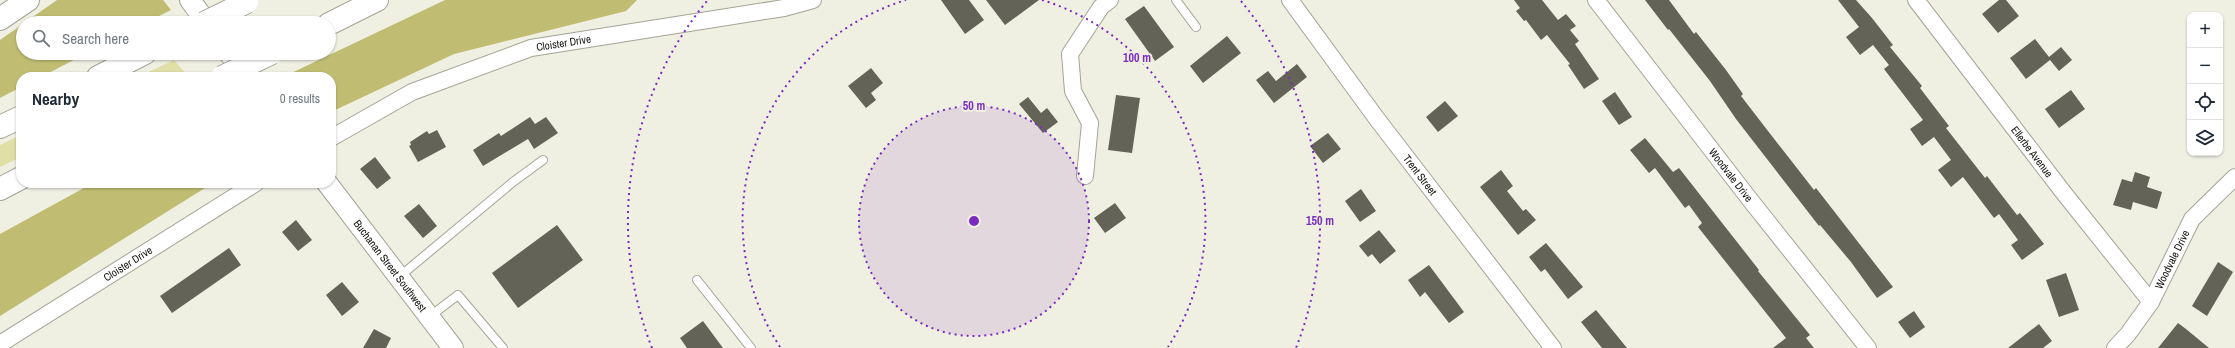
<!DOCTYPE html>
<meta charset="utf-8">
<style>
body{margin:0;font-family:"Archivo Narrow",sans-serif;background:#f2f2f3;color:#1f2937}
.controls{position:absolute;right:12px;top:12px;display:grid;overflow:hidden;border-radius:8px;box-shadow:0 1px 3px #0004}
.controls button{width:36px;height:36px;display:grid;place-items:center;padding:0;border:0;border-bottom:1px solid #e0e1e3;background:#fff;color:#1f2937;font:20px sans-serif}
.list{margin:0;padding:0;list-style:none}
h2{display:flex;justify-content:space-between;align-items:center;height:52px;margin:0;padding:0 16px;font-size:17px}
h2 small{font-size:13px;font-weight:400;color:#747a83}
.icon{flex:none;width:22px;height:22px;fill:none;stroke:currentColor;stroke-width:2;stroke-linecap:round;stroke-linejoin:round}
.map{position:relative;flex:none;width:2235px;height:348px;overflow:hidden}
.search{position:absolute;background:#fff;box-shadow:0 1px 3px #0004;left:16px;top:16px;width:320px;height:44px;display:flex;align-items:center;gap:10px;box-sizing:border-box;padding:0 14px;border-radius:22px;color:#747a83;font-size:15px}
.panel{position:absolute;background:#fff;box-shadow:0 1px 3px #0004;left:16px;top:72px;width:320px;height:116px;border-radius:16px}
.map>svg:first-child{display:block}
.green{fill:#e0dfa7}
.forest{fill:#c0bd72}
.building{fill:#636358}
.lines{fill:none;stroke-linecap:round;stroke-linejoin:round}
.service-casing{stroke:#a3a396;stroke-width:10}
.minor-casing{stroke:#a3a396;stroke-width:18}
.tertiary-casing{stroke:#a3a396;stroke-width:22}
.primary-casing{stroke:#a3a396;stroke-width:24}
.motorway-casing{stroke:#a3a396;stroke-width:24}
.service{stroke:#fff;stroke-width:8}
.minor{stroke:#fff;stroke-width:16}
.tertiary{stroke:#fff;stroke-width:20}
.primary{stroke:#fff;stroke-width:22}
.motorway{stroke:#fff;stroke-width:22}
.motorway-bridge-casing{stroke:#a3a396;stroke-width:24;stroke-linecap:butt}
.motorway-bridge{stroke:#fff;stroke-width:22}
.ring{fill:none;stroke:#7b2cbf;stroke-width:2;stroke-dasharray:2 4}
.labels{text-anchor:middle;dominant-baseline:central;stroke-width:4;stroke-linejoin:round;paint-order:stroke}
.street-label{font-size:11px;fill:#151511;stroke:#efefe2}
.centre{fill:#7b2cbf;stroke:#efefe2;stroke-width:2}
.ring-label{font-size:12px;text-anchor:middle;font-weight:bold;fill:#7b2cbf;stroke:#efefe2;stroke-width:4;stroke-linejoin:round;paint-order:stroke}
</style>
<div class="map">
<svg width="2235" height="348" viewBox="0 0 2235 348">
<rect width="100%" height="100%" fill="#efefe2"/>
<path class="green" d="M174 60 186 74 181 77H138Z
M21 135V157L0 167V145Z"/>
<path class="forest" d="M57 0H163L171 10 145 23H24Z
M445 0H637L626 11 454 54 331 112V77H283Z
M23 24V53H87L41 77H21V87L0 98V40Z
M93 183H213L0 316V234Z"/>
<path class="building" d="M941 0H969L984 20 965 34Z
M986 0H1039L1005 25Z
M1514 0H1542L1558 20 1566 14 1576 26 1570 30 1579 41 1575 44 1599 79 1584 89 1568 65 1570 64 1547 35 1541 40 1526 20 1524 21 1516 11 1520 8Z
M1645 0H1669L1694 34 1696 32 1726 70 1743 94 1741 96 1768 131 1814 190 1816 188 1893 287 1877 298 1851 262 1820 225 1819 226 1736 119 1710 81 1669 29 1668 30Z
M1838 0H1856L1872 18 1893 45 1890 47 1922 86 1920 88 1949 126 1946 128 1985 178 1987 176 2017 215 2020 213 2044 244 2022 260 2011 245 2018 240 1999 214 1994 218 1963 177 1951 187 1938 170 1951 160 1934 137 1922 146 1910 129 1923 120 1884 69 1889 65 1873 45 1860 55 1846 37 1859 27Z
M1999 0H2006L2019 16 1998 33 1982 14Z
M1144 6 1174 47 1155 61 1125 19Z
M1227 36 1241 53 1203 83 1190 66Z
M2035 39 2049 57 2061 47 2072 60 2059 71 2050 60 2026 79 2010 58Z
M1297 64 1307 77 1274 103 1256 80 1268 71 1276 81Z
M871 68 883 83 871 93 876 100 866 108 848 86Z
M2071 90 2085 109 2059 128 2045 109Z
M1615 92 1632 117 1619 125 1602 101Z
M1116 95 1140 98 1132 153 1108 150Z
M1028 97 1041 113 1047 108 1058 122 1043 133 1019 104Z
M1445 101 1458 116 1438 132 1426 117Z
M530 117 535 124 546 117 558 133 534 149 528 139 483 166 473 150 499 133 501 136Z
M437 130 446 147 418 162 409 146 411 145 410 142 427 131 429 134Z
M1328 133 1341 149 1323 163 1310 146Z
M1645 138 1673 172 1679 168 1759 270 1758 271 1810 335 1806 338 1814 348H1773L1786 338 1698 227 1702 223 1689 205 1685 208 1655 168 1649 173 1630 150Z
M375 157 391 178 377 189 360 169Z
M1501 170 1513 186 1507 191 1523 211 1526 209 1536 220 1518 235 1480 187Z
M2135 172 2150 177 2147 187 2162 192 2157 209 2133 202 2131 210 2113 205 2122 179 2132 182Z
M1361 189 1376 211 1360 222 1345 201Z
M1115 203 1126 218 1105 233 1094 218Z
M419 204 437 226 423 238 404 216Z
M296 220 312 240 298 251 282 232Z
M557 225 583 260 518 308 492 273Z
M1379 230 1396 251 1380 264 1372 254 1368 257 1359 246Z
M1546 243 1583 287 1568 299 1545 269 1541 272 1529 257Z
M229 248 241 265 172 313 160 296Z
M2218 262 2233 272 2207 316 2192 306Z
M1429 265 1464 312 1449 323 1425 292 1420 297 1408 280Z
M2066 273 2079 310 2059 317 2046 280Z
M342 282 359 302 342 316 326 295Z
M1596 310 1627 348H1602L1581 322Z
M1914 311 1925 327 1910 338 1898 322Z
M703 321 723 348H687L680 338Z
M2178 323 2186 329 2209 348H2158Z
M2039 324 2052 341 2043 348H2008Z
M374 329 391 338 386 348H363Z"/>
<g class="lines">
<defs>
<path id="service" d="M1176 0 1196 27
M399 277 513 182 543 160
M697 280 751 348
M429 317 458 295 503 348"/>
<g id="minor">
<path id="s1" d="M1290 0 1377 119 1553 348"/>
<path id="s2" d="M1596 0 1751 201 1868 348"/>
<path id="s3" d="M1916 0 2063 192 2151 302"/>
<path id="s4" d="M331 138 412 92 531 48 784 8 813 0"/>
<path d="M1085 176 1090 123 1073 91 1070 54 1101 7 1110 0"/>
<path id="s5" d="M0 344 256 183"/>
<path id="s6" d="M2115 348 2128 334 2151 302 2192 219 2235 177"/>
</g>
<g id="tertiary">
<path d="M190 0 207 23"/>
<path d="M229 53 247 77"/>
<path id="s7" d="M327 183 453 348"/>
</g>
<path id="primary" d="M0 19 28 0"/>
<path id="motorway" d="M329 24 377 0
M98 77 145 53
M0 127 21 117
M0 189 21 178"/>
</defs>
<use href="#service" class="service-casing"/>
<use href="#minor" class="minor-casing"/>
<use href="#tertiary" class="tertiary-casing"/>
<use href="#primary" class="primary-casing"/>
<use href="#motorway" class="motorway-casing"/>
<use href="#service" class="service"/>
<use href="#minor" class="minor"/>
<use href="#tertiary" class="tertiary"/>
<use href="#primary" class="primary"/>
<use href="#motorway" class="motorway"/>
<defs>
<path id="motorway-bridge" d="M204 23 247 2
M222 77 272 53"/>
</defs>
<use href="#motorway-bridge" class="motorway-bridge-casing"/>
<use href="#motorway-bridge" class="motorway-bridge"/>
</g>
<circle cx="974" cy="221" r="115" fill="#7b2cbf" fill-opacity=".12"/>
<g class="ring">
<circle cx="974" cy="221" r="115"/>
<path d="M780 347A231 231 0 0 1 906 0M1042 0A231 231 0 0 1 1168 347"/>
<path d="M652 348A346 346 0 0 1 707 1M1241 1A346 346 0 0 1 1296 348"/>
</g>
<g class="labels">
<g class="street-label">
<text stroke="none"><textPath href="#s4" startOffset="253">Cloister Drive</textPath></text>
<text stroke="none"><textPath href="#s3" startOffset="191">Ellerbe Avenue</textPath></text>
<text stroke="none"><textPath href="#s1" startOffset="218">Trent Street</textPath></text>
<text stroke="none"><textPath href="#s2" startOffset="221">Woodvale Drive</textPath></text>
<text stroke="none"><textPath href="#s6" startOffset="106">Woodvale Drive</textPath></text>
<text stroke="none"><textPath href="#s5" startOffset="151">Cloister Drive</textPath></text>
<text stroke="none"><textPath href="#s7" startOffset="104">Buchanan Street Southwest</textPath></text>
</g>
</g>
<circle cx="974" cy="221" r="6" class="centre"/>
<g class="ring-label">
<text x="1137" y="62">100 m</text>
<text x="974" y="110">50 m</text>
<text x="1320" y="225">150 m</text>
</g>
</svg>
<div class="controls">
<button>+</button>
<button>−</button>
<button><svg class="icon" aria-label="locate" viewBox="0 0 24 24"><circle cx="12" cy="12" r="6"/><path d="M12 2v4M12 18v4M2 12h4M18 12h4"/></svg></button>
<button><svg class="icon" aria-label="layers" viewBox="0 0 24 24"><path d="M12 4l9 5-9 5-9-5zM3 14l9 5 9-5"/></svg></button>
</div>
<div class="search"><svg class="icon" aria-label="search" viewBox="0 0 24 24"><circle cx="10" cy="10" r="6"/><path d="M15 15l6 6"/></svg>Search here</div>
<section class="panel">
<h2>Nearby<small>0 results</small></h2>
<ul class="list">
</ul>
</section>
</div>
